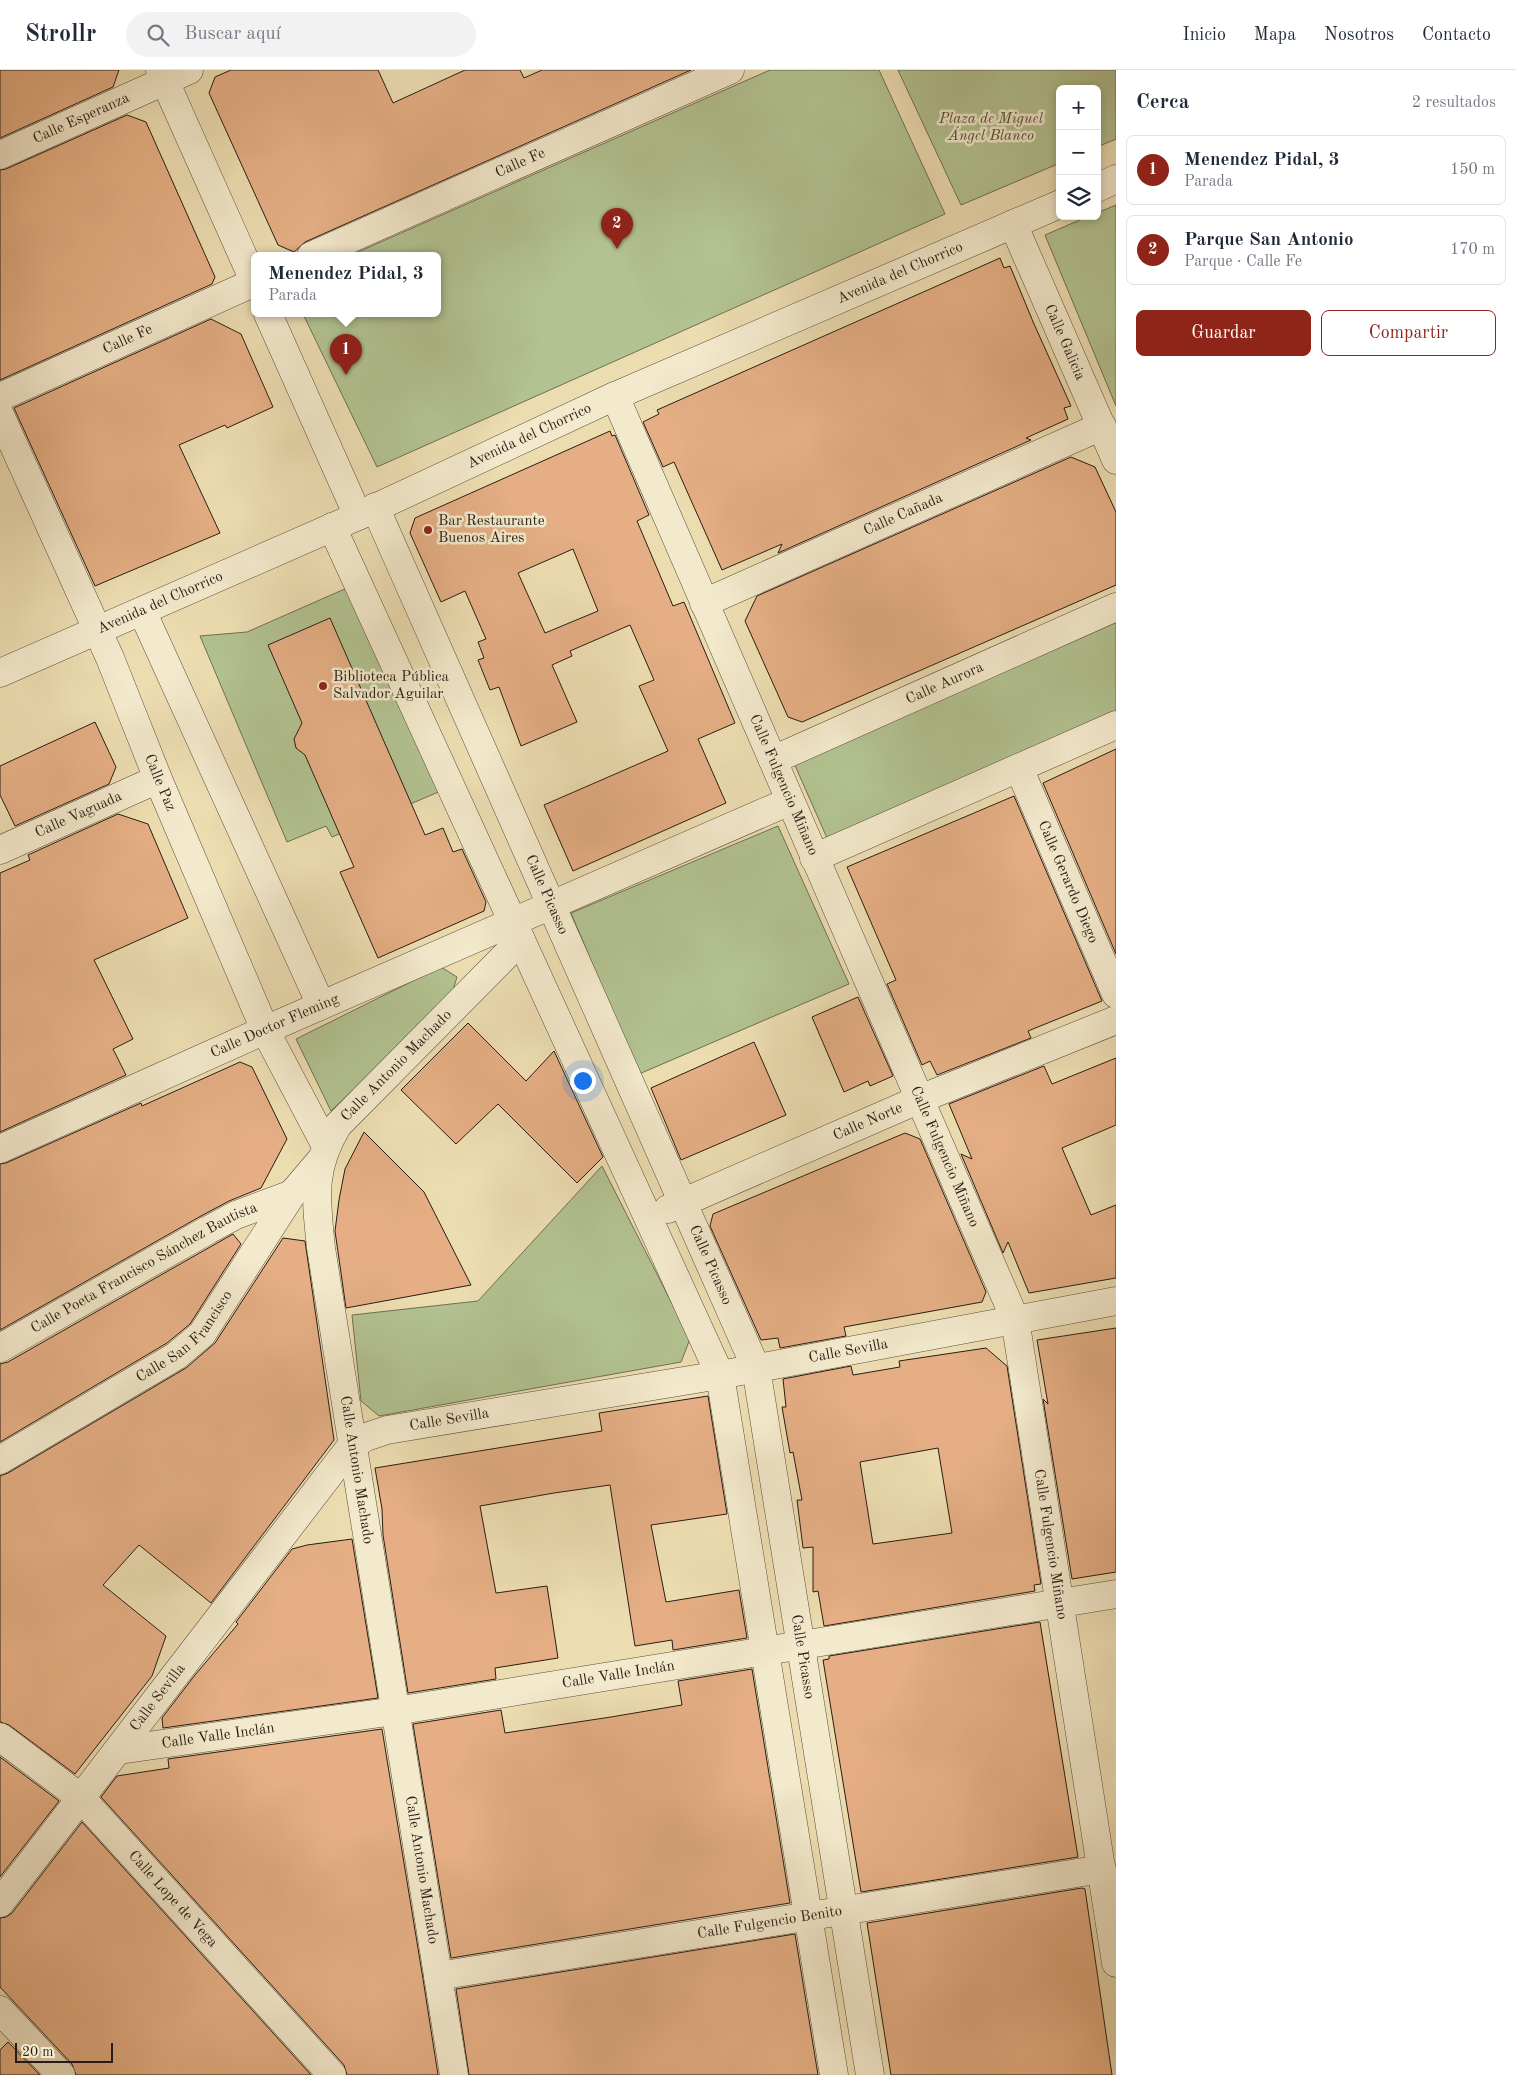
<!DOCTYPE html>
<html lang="es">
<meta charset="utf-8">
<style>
body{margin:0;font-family:"Old Standard TT",serif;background:#f2f2f3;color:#1f2937}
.controls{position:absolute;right:15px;top:15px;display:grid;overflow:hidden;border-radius:8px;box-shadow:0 2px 8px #0003}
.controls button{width:45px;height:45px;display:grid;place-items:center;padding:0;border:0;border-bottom:1px solid #e0e1e3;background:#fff;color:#1f2937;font:25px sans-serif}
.scale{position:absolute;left:15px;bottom:12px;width:98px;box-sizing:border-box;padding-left:5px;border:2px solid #291c14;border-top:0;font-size:14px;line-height:18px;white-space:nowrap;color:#291c14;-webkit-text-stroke:4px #f3e9cc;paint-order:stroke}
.you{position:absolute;left:582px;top:1010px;width:18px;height:18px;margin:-12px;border:4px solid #fff;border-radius:50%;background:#1a73e8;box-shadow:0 0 0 8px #1a73e833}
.badge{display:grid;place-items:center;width:32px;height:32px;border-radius:50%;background:#8f2418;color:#fff;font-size:16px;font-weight:700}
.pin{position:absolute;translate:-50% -41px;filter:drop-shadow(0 1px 2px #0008)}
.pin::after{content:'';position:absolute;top:26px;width:18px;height:15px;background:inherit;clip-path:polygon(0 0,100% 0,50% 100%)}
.popup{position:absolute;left:251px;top:182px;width:190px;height:65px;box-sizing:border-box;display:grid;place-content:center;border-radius:8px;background:#fff;filter:drop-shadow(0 1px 4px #0005);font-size:16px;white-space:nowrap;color:#747a83}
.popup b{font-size:19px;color:#1f2937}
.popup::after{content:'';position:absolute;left:50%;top:100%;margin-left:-10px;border:10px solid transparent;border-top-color:#fff}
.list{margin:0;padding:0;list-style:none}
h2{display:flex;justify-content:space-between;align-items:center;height:65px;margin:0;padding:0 20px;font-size:21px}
h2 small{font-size:16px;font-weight:400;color:#747a83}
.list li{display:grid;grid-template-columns:32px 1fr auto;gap:15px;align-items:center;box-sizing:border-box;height:70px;margin:0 10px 10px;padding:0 10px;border:1px solid #e0e1e3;border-radius:8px}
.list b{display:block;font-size:19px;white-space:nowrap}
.list p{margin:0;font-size:16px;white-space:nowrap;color:#747a83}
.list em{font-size:16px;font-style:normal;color:#747a83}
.actions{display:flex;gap:10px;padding:15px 20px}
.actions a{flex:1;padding:11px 0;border:1px solid #8f2418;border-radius:8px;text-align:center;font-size:18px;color:#8f2418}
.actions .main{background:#8f2418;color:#fff}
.icon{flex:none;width:28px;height:28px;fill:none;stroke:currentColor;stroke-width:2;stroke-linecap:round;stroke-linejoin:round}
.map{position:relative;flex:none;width:1116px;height:2005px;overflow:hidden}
header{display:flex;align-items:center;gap:30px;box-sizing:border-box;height:70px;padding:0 25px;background:#fff;border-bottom:1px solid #e0e1e3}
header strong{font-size:24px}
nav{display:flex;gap:28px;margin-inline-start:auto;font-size:18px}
.search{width:350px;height:45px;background:#f2f2f3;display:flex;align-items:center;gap:12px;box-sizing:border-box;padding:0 18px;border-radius:28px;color:#747a83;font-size:19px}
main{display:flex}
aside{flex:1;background:#fff}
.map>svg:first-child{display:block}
.green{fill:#b2c290;stroke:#6e6f52}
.building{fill:#e5ae84;stroke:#291c14;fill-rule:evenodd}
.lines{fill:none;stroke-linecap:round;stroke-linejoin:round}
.street-casing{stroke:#5a4c3b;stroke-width:29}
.street{stroke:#f3e9cc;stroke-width:28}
.poi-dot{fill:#8f2418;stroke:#f3e9cc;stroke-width:2}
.labels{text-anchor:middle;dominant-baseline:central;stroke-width:5;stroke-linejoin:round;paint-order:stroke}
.street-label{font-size:15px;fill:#291c14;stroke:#f3e9cc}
.park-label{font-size:15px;font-style:italic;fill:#524e39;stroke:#f3e9cc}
.poi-label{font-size:15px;fill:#291c14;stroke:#f3e9cc;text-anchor:start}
</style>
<header>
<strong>Strollr</strong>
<div class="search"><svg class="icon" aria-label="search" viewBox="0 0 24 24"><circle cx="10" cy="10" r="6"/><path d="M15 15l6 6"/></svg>Buscar aquí</div>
<nav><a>Inicio</a><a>Mapa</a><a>Nosotros</a><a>Contacto</a></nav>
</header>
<main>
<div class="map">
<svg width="1116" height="2005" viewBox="0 0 1116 2005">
<rect width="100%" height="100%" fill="#ecddb1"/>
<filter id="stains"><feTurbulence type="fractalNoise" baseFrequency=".004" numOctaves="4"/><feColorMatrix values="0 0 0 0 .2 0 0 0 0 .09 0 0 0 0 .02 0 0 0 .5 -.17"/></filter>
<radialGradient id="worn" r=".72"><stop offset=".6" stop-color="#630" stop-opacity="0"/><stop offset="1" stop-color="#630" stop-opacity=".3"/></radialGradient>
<path class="green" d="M770 0H879L945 144 377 397 303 244H437V186H349Z
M898 0H1116V69L1097 77V19H1060V93L961 135Z
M1116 135V336L1045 165 1089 146H1097V143Z
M347 518 441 721 332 767 326 756 287 772 200 566 247 562Z
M1116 551V644L827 768 793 691Z
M778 756 849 914 639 1004 571 843Z
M441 897 457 907 451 927 331 1041 296 969Z
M602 1096 690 1269 681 1292 379 1346 361 1331 352 1245 478 1231Z"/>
<path class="building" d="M0 0H119L113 17 0 68Z
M231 0H378L393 33 465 0H520L524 8 542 0H691L305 172 294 182 278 175 209 23 215 7Z
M127 45 146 52 215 207 212 214 0 310V100L6 99Z
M1000 188 1004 198 1010 196 1034 254 1071 336 1064 338 1068 349 1026 368 1031 370 778 483 782 474 722 500 674 392 663 397 643 352 659 344 657 340Z
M211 249 241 264 273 337 227 358 225 355 179 375 220 463 95 516 14 338Z
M610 361 612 366 615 365 649 445 637 451 673 536 684 532 735 653 698 669 726 733 573 801 544 735 668 681 639 616 654 610 630 555 570 581 572 586 552 595 577 652 521 676 499 617 490 620 478 590 484 588 478 572 486 569 465 521 441 532 410 463 415 448ZM573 479 598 541 545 563 518 503Z
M1071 387 1095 397 1116 442V515L802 652 788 647 745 551 757 526Z
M330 548 425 765 443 758 453 782 462 779 486 832 484 841 378 888 340 802 354 797 305 685 296 678 294 669 302 653 268 575Z
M95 652 116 697 109 714 15 756 0 725V696Z
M1116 679V884L1043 713Z
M1014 726 1102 931 1028 961 1031 968 937 1005 930 991 922 995 887 914 896 910 847 797Z
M118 744 148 754 188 848 94 890 133 969 113 979 126 1005 0 1062V803L30 790 28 785Z
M858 927 893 1006 870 1016 868 1011 844 1022 812 947Z
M468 953 526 1011 554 981 603 1087 577 1113 498 1034 456 1074 401 1020Z
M754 972 786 1045 681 1090 651 1018Z
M1116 988V1055L1062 1078 1091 1145 1116 1135V1208L1029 1223 1008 1172 1003 1183 961 1084 972 1089 949 1034 1044 996 1052 1014Z
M240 992 252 997 287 1069 261 1118 229 1131 201 1146 0 1260V1094L6 1093 141 1033 142 1036Z
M364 1062 424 1122 471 1215 346 1238 335 1161 339 1130 345 1099Z
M905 1063 920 1069 986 1222 982 1232 844 1257 846 1266 780 1278 778 1268 761 1270 710 1156 713 1144Z
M233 1164 241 1174 190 1254 167 1273 0 1372V1294L8 1292Z
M283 1168 305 1171 334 1370 211 1533 139 1475 103 1515 166 1566 152 1606 75 1704 9 1655 0 1652V1406L8 1403 186 1298 215 1273Z
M1116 1258V1502L1072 1509 1043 1329 1048 1334 1037 1270Z
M986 1278 1007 1296 1041 1514 1034 1515 1035 1521 824 1556 818 1521 813 1522V1477L803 1478 797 1430H802L793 1382 790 1383 782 1337H786L783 1309 851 1296 853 1305 900 1297 899 1291ZM938 1378 952 1463 873 1474 860 1392Z
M708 1326 727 1444 651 1455 666 1532 739 1520 747 1568 673 1580 672 1570 635 1576 610 1415 554 1423 480 1436 496 1523 547 1516 558 1588 495 1598 496 1609 408 1623 383 1465 382 1439 375 1398 602 1361 599 1343Z
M352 1469 378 1628 163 1658 162 1648 195 1605 238 1554 236 1552 292 1479 307 1475Z
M1040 1552 1078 1787 861 1822 823 1590 829 1589V1586Z
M752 1599 790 1833 451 1888 413 1654 501 1640 505 1663 611 1647 682 1635 678 1611Z
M382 1659 423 1909 438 2005H347L344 1995 101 1727 117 1706 169 1698 168 1689Z
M0 1687 59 1731 0 1807Z
M82 1752 311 2005H76L72 1994 0 1917V1848L6 1847 12 1843Z
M1082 1818 1085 1819 1112 2005H891L867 1853Z
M795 1864 818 2005H469L456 1919Z
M8 1972 40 2005H0V1980Z"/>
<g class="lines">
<defs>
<g id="street">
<path d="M160 0 255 213"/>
<path id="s1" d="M0 85 189 0"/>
<path d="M1097 118 1116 109"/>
<path id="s2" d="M1013 154 1116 390"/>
<path id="s3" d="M311 186 730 0"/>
<path d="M268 244 358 446"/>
<path id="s4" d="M615 326 1015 1249 1116 1893"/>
<path id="s5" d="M0 327 255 212"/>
<path id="s6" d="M0 345 110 588 158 709 265 960 326 1076"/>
<path id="s7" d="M375 437 756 1298 870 2005"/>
<path d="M332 457 720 1305 834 2005"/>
<path id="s8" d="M704 533 1102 356"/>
<path d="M142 541 321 935"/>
<path id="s9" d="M0 603 358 446 615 326 1060 134"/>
<path id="s10" d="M773 690 1116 537"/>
<path id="s11" d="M1019 698 1116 924"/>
<path id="s12" d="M0 780 158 709"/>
<path d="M814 788 1116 655"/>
<path id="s13" d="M0 1079 265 960 790 731"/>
<path id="s14" d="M668 1139 920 1029 1116 950"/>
<path id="s15" d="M0 1278 208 1160 236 1145 292 1124"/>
<path id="s16" d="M0 1390 176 1286 202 1264 292 1124 320 1091"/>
<path id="s17" d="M0 1667 81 1728 332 2005"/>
<path id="s18" d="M119 1680 395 1641 1116 1524"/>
<path id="s19" d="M0 1833 352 1375 366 1367 387 1360 720 1305 1116 1231"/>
<path id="s20" d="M438 1906 1102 1799"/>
<path d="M0 1940 61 2005"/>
<path id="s21" d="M454 2005 321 1178C316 1129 311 1099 338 1055L521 870"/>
</g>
</defs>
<use href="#street" class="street-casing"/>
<use href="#street" class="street"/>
</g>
<g class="poi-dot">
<circle cx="428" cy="460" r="5"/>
<circle cx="323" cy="616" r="5"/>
</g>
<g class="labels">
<g class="street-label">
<text stroke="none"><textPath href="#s1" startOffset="89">Calle Esperanza</textPath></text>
<text stroke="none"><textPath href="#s3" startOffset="229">Calle Fe</textPath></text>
<text stroke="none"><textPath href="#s9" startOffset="985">Avenida del Chorrico</textPath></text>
<text stroke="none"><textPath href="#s5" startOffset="140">Calle Fe</textPath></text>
<text stroke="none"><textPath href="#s2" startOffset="129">Calle Galicia</textPath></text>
<text stroke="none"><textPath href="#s9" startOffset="580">Avenida del Chorrico</textPath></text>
<text stroke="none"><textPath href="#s8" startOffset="218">Calle Cañada</textPath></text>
<text stroke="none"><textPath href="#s9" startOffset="175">Avenida del Chorrico</textPath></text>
<text stroke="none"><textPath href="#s10" startOffset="188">Calle Aurora</textPath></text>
<text stroke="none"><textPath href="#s6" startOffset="401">Calle Paz</textPath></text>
<text stroke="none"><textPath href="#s4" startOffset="424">Calle Fulgencio Miñano</textPath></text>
<text stroke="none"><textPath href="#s12" startOffset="86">Calle Vaguada</textPath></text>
<text stroke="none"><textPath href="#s11" startOffset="124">Calle Gerardo Diego</textPath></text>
<text stroke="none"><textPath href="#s7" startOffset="424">Calle Picasso</textPath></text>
<text stroke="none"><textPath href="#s13" startOffset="301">Calle Doctor Fleming</textPath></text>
<text stroke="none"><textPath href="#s21" startOffset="1048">Calle Antonio Machado</textPath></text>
<text stroke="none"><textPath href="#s14" startOffset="218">Calle Norte</textPath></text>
<text stroke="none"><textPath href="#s4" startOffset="829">Calle Fulgencio Miñano</textPath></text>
<text stroke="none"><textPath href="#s7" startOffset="829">Calle Picasso</textPath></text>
<text stroke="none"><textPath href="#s15" startOffset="165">Calle Poeta Francisco Sánchez Bautista</textPath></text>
<text stroke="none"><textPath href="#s16" startOffset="224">Calle San Francisco</textPath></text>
<text stroke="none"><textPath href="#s19" startOffset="1084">Calle Sevilla</textPath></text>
<text stroke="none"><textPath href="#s19" startOffset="679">Calle Sevilla</textPath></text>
<text transform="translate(356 1400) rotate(81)">Calle Antonio Machado</text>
<text stroke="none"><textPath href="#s4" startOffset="1234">Calle Fulgencio Miñano</textPath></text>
<text stroke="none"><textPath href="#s7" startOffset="1234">Calle Picasso</textPath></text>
<text stroke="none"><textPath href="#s18" startOffset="505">Calle Valle Inclán</textPath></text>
<text stroke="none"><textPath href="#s19" startOffset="259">Calle Sevilla</textPath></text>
<text stroke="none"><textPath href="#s18" startOffset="100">Calle Valle Inclán</textPath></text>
<text transform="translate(421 1800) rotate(81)">Calle Antonio Machado</text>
<text stroke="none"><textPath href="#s17" startOffset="238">Calle Lope de Vega</textPath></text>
<text stroke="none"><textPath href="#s20" startOffset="336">Calle Fulgencio Benito</textPath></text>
</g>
<g class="park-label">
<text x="991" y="49">Plaza de Miguel<tspan x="991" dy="17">Ángel Blanco</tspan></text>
</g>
<g class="poi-label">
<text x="438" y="451">Bar Restaurante<tspan x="438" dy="17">Buenos Aires</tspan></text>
<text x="333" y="607">Biblioteca Pública<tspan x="333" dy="17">Salvador Aguilar</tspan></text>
</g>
</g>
<rect width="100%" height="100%" filter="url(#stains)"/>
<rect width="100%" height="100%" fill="url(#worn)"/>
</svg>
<div class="controls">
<button>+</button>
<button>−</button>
<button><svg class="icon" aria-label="layers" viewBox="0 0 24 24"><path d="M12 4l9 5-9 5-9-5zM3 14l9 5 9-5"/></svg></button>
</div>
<div class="scale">20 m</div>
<div class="you"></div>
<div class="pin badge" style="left:346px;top:305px">1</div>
<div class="popup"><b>Menendez Pidal, 3</b>Parada</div>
<div class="pin badge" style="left:617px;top:179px">2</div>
</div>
<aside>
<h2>Cerca<small>2 resultados</small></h2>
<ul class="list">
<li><span class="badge">1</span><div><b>Menendez Pidal, 3</b><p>Parada</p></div><em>150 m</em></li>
<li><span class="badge">2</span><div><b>Parque San Antonio</b><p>Parque · Calle Fe</p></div><em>170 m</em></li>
</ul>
<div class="actions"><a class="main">Guardar</a><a>Compartir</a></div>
</aside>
</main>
